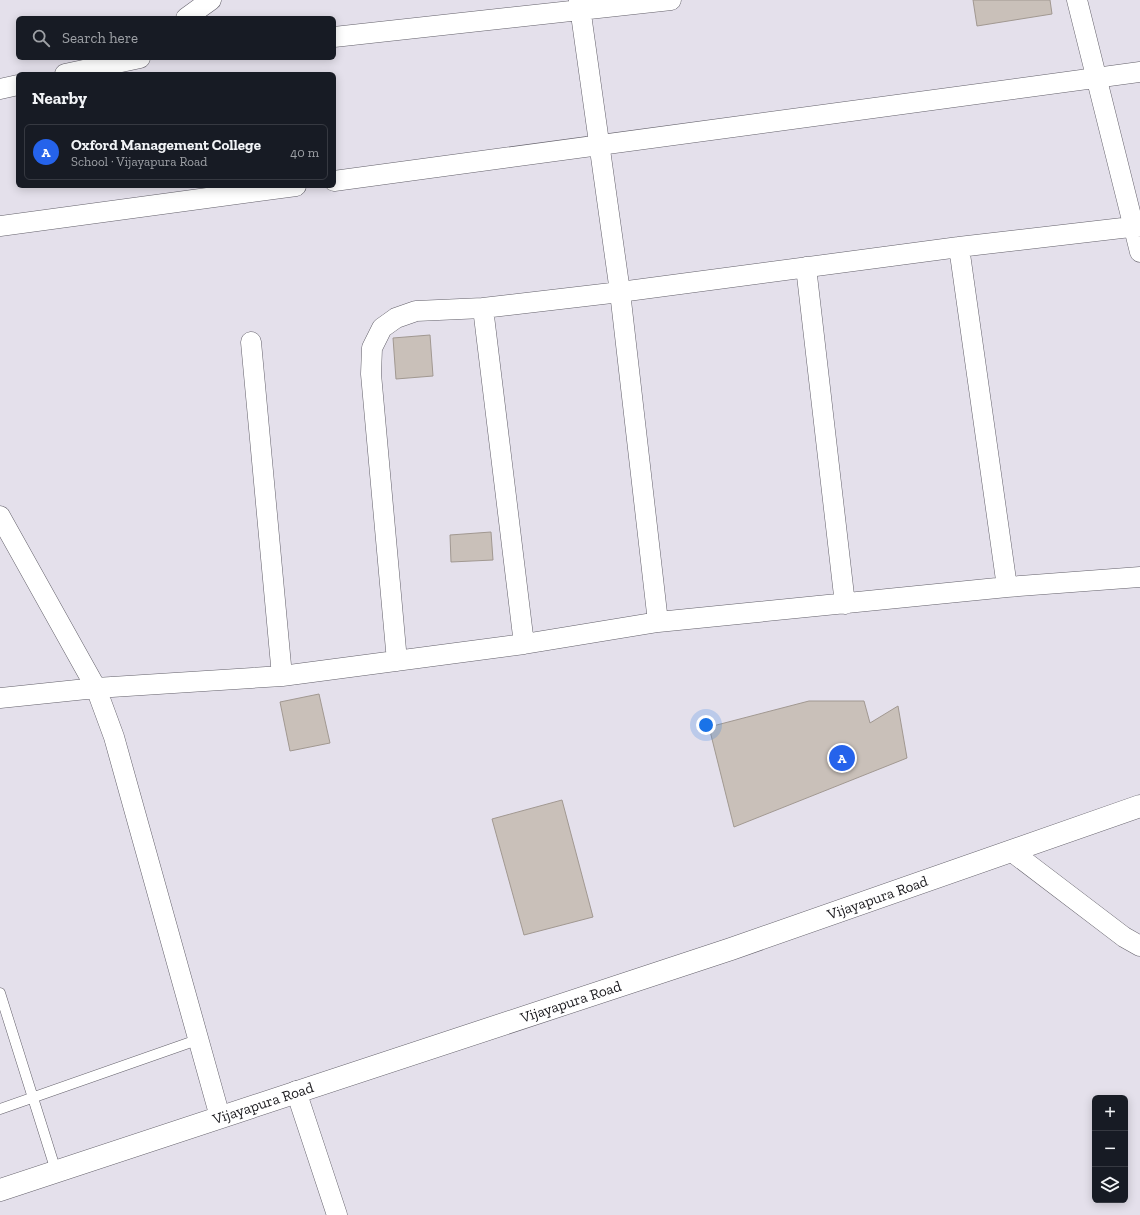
<!DOCTYPE html>
<meta charset="utf-8">
<style>
body{margin:0;font-family:"Zilla Slab",serif;background:#242831;color:#f1f3f6}
.controls{position:absolute;right:12px;bottom:12px;display:grid;overflow:hidden;border-radius:6px;box-shadow:0 2px 10px #0003}
.controls button{width:36px;height:36px;display:grid;place-items:center;padding:0;border:0;border-bottom:1px solid #363941;background:#171b24;color:#f1f3f6;font:20px sans-serif}
.you{position:absolute;left:706px;top:725px;width:14px;height:14px;margin:-10px;border:3px solid #fff;border-radius:50%;background:#1a73e8;box-shadow:0 0 0 6px #1a73e833}
.badge{display:grid;place-items:center;width:26px;height:26px;border-radius:50%;background:#2563eb;color:#fff;font-size:13px;font-weight:700}
.pin{position:absolute;translate:-50% -50%;border:2px solid #fff;box-shadow:0 1px 4px #0006}
.list{margin:0;padding:0;list-style:none}
h2{display:flex;justify-content:space-between;align-items:center;height:52px;margin:0;padding:0 16px;font-size:17px}
h2 small{font-size:13px;font-weight:400;color:#9ea1a6}
.list li{display:grid;grid-template-columns:26px 1fr auto;gap:12px;align-items:center;box-sizing:border-box;height:56px;margin:0 8px 8px;padding:0 8px;border:1px solid #363941;border-radius:6px}
.list b{display:block;font-size:15px;white-space:nowrap}
.list p{margin:0;font-size:13px;white-space:nowrap;color:#9ea1a6}
.list em{font-size:13px;font-style:normal;color:#9ea1a6}
.icon{flex:none;width:22px;height:22px;fill:none;stroke:currentColor;stroke-width:2;stroke-linecap:round;stroke-linejoin:round}
.map{position:relative;flex:none;width:1140px;height:1215px;overflow:hidden}
.search{position:absolute;background:#171b24;box-shadow:0 2px 10px #0003;left:16px;top:16px;width:320px;height:44px;display:flex;align-items:center;gap:10px;box-sizing:border-box;padding:0 14px;border-radius:6px;color:#9ea1a6;font-size:15px}
.panel{position:absolute;background:#171b24;box-shadow:0 2px 10px #0003;left:16px;top:72px;width:320px;height:116px;border-radius:6px}
.map>svg:first-child{display:block}
.building{fill:#c9c0b9;stroke:#a19891}
.lines{fill:none;stroke-linecap:round;stroke-linejoin:round}
.service-casing{stroke:#63606a;stroke-width:11}
.minor-casing{stroke:#63606a;stroke-width:21}
.primary-casing{stroke:#63606a;stroke-width:23}
.service{stroke:#fff;stroke-width:10}
.minor{stroke:#fff;stroke-width:20}
.primary{stroke:#fff;stroke-width:22}
.labels{text-anchor:middle;dominant-baseline:central;stroke-width:4;stroke-linejoin:round;paint-order:stroke}
.street-label{font-size:15px;fill:#18171b;stroke:#e4e0eb}
</style>
<div class="map">
<svg width="1140" height="1215" viewBox="0 0 1140 1215">
<rect width="100%" height="100%" fill="#e4e0eb"/>
<path class="building" d="M973 0H1050L1052 14 977 26Z
M430 335 433 376 396 379 393 338Z
M491 532 493 560 451 562 450 535Z
M319 694 330 743 290 751 280 702Z
M809 701H864L870 723 898 706 907 758 734 827 709 727Z
M562 800 593 917 524 935 492 819Z"/>
<g class="lines">
<defs>
<path id="service" d="M0 993 56 1171
M0 1109 197 1040"/>
<path id="minor" d="M579 0 620 292 658 622
M1077 0 1140 252
M186 18 211 0
M334 37 671 0
M65 74 140 58
M0 89 18 85
M334 181 1140 72
M0 226 296 186
M959 247 1007 587
M806 267 845 604
M483 308 524 644
M251 342 282 676
M0 516 96 688 114 737 220 1117
M397 661 371 374 372 348 382 328 396 318 416 311 483 308 620 292 959 247 1140 226
M0 698 96 688 282 676 524 644 658 622 1007 587 1140 577
M1011 851 1124 937 1140 946
M296 1091 337 1215"/>
<g id="primary">
<path id="s1" d="M0 1190 731 949 1140 806"/>
</g>
</defs>
<use href="#service" class="service-casing"/>
<use href="#minor" class="minor-casing"/>
<use href="#primary" class="primary-casing"/>
<use href="#service" class="service"/>
<use href="#minor" class="minor"/>
<use href="#primary" class="primary"/>
</g>
<g class="labels">
<g class="street-label">
<text stroke="none"><textPath href="#s1" startOffset="925">Vijayapura Road</textPath></text>
<text stroke="none"><textPath href="#s1" startOffset="601">Vijayapura Road</textPath></text>
<text stroke="none"><textPath href="#s1" startOffset="277">Vijayapura Road</textPath></text>
</g>
</g>
</svg>
<div class="controls">
<button>+</button>
<button>−</button>
<button><svg class="icon" aria-label="layers" viewBox="0 0 24 24"><path d="M12 4l9 5-9 5-9-5zM3 14l9 5 9-5"/></svg></button>
</div>
<div class="you"></div>
<div class="pin badge" style="left:842px;top:758px">A</div>
<div class="search"><svg class="icon" aria-label="search" viewBox="0 0 24 24"><circle cx="10" cy="10" r="6"/><path d="M15 15l6 6"/></svg>Search here</div>
<section class="panel">
<h2>Nearby<small></small></h2>
<ul class="list">
<li><span class="badge">A</span><div><b>Oxford Management College</b><p>School · Vijayapura Road</p></div><em>40 m</em></li>
</ul>
</section>
</div>
